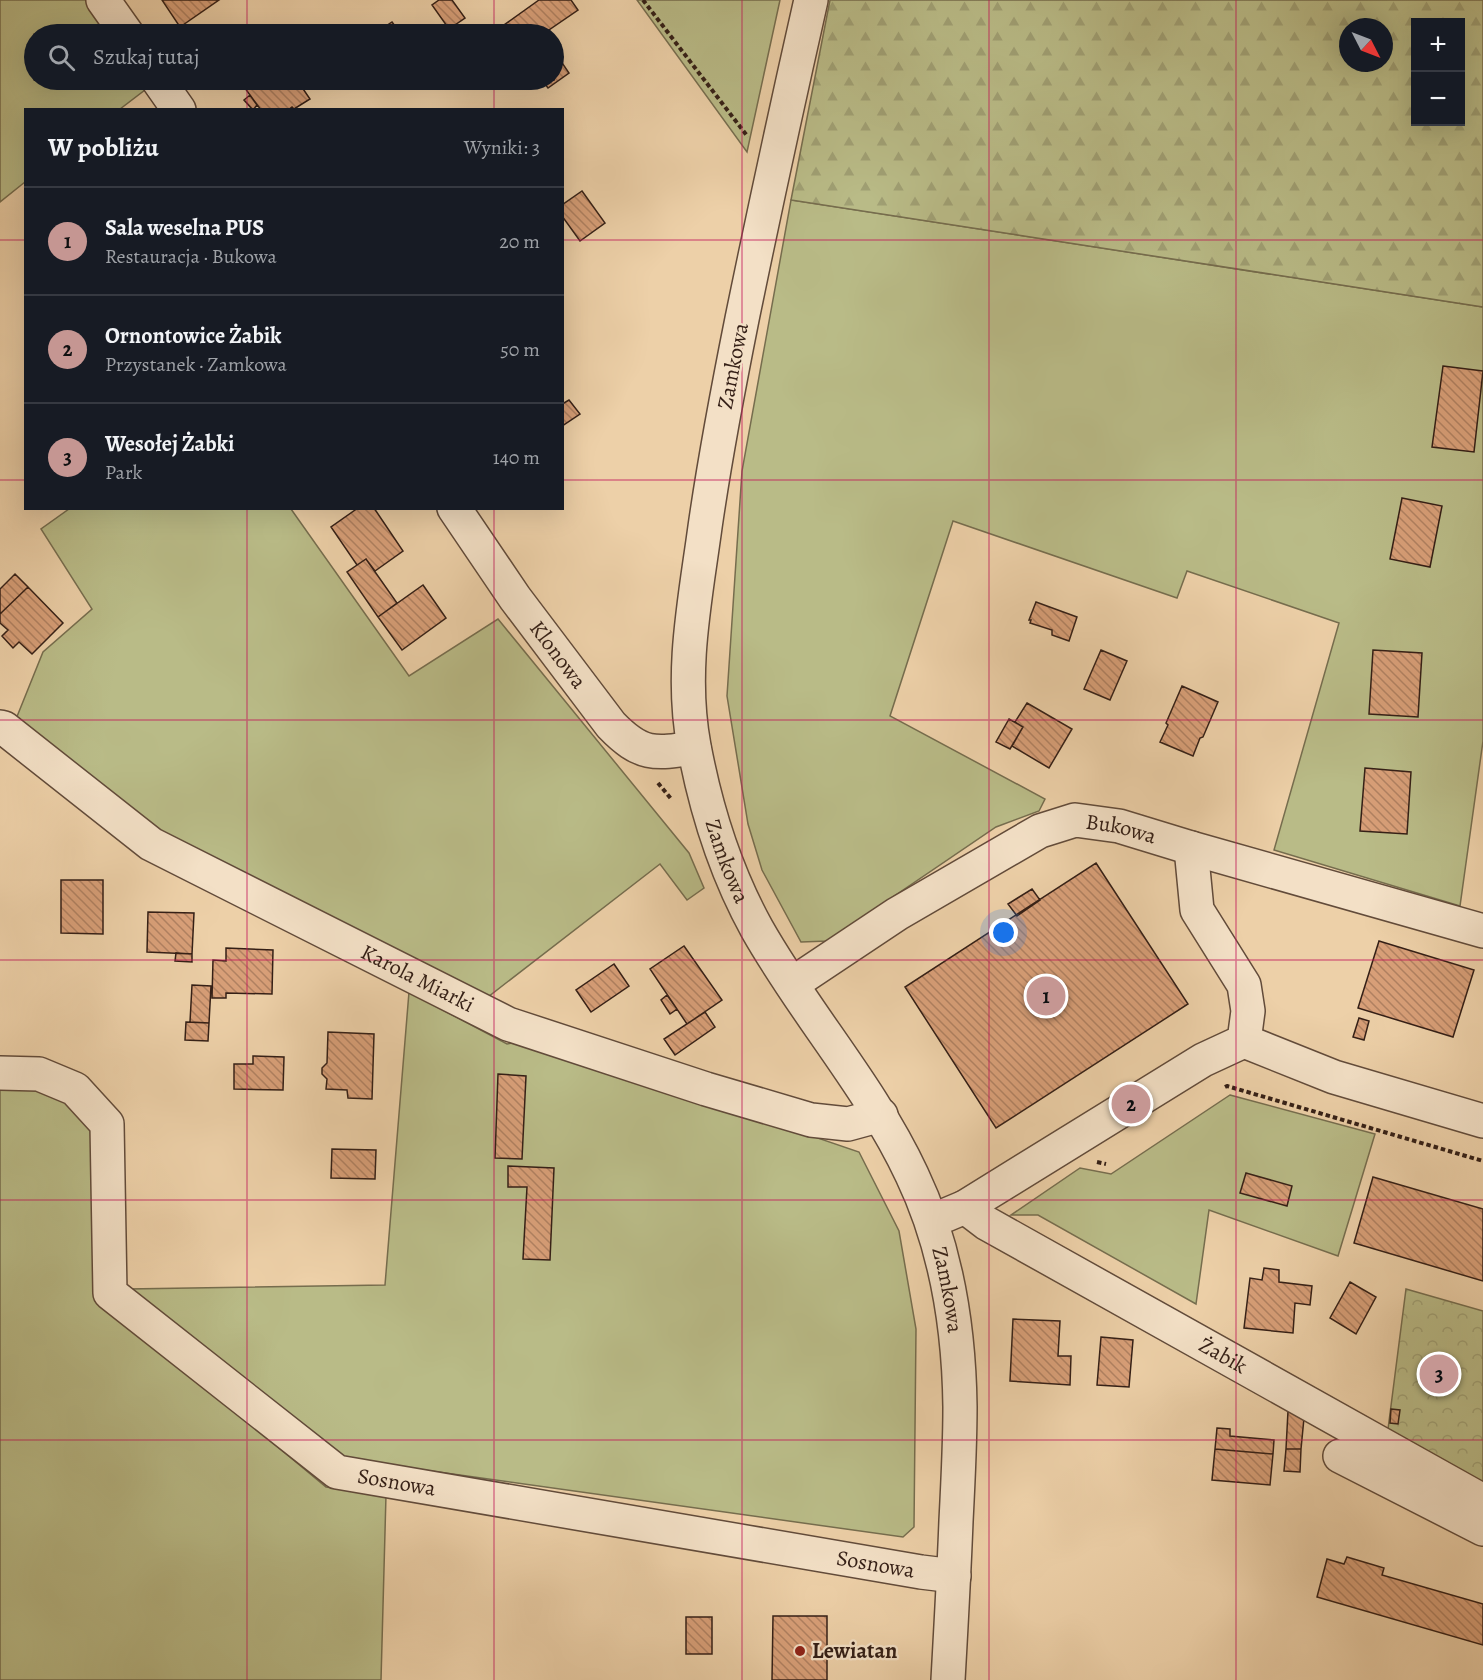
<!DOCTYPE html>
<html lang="pl">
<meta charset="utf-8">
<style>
body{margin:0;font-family:Alegreya,serif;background:#20242c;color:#f1f3f6}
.controls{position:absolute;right:18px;top:18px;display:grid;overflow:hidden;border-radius:0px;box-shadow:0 6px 24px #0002}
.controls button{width:54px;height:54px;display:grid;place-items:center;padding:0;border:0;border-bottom:2px solid #363941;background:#171b24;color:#f1f3f6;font:30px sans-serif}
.compass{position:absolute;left:1339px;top:18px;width:54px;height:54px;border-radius:50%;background:#171b24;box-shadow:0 6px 24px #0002;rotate:132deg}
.you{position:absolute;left:1004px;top:933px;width:21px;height:21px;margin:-15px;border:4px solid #fff;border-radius:50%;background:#1a73e8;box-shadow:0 0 0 9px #1a73e833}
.badge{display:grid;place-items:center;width:39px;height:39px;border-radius:50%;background:#c59692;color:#111;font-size:20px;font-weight:700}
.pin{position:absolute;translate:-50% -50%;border:3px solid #fff;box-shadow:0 2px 6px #0006}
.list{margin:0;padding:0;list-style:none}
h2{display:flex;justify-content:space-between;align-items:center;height:78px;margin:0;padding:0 24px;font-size:26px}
h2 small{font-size:20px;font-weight:400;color:#9ea1a6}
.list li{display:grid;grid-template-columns:39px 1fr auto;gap:18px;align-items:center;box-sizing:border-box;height:108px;padding:0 24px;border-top:2px solid #363941}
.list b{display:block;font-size:22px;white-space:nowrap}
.list p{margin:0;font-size:20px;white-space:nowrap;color:#9ea1a6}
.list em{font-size:20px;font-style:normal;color:#9ea1a6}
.icon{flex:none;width:33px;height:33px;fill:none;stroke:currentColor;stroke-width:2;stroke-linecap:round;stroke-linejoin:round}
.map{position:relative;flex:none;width:1483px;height:1680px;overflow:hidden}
.search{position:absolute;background:#171b24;box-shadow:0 6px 24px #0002;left:24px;top:24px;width:540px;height:66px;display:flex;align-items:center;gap:15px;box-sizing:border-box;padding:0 21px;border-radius:33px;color:#9ea1a6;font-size:22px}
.panel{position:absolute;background:#171b24;box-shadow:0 6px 24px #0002;left:24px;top:108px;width:540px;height:402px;border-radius:0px}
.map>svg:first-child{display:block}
.green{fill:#b9bb87;stroke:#766d4e;stroke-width:1.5}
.forest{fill:url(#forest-firs);stroke:#766d4e;stroke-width:1.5;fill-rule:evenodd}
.park{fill:url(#park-crowns);stroke:#766d4e;stroke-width:1.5}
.building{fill:url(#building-back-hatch);stroke:#341f16;stroke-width:1.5}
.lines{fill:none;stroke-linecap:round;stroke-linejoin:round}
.minor-casing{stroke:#624b3a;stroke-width:36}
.path{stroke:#341f16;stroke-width:4;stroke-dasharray:4.5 3;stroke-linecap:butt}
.minor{stroke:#f3e0c6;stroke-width:33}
.grid{fill:none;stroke:#c2185b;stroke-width:1.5;stroke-opacity:0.55}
.poi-dot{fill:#8f2418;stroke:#f3e0c6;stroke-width:2}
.labels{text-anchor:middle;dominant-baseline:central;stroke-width:4.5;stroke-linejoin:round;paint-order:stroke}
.street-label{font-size:22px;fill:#341f16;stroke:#f3e0c6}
.poi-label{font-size:22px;font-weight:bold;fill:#341f16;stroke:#f3e0c6;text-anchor:start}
</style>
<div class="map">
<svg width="1483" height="1680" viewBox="0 0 1483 1680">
<defs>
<pattern id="forest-firs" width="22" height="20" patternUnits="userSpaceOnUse" patternTransform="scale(1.5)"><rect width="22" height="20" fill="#b9bb87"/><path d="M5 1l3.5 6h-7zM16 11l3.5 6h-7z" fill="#a0a074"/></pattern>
<pattern id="park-crowns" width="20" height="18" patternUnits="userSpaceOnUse" patternTransform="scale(1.5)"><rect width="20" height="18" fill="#b9bb87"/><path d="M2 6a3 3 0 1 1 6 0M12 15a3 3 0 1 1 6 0" fill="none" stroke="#a0a074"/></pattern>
<pattern id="building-back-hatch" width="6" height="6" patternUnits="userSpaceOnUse" patternTransform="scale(1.5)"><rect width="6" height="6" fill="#d89f78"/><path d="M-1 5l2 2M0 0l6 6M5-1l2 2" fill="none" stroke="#b08161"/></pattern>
</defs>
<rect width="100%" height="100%" fill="#edd0a8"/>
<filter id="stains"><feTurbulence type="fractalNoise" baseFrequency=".00333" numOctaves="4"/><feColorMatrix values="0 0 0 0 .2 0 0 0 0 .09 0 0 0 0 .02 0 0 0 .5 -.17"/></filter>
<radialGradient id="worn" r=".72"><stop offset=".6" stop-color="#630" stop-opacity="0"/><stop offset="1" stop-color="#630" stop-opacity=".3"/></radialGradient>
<path class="green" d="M0 0H103L127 34H34V80H158L120 109 26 110 25 182 0 202Z
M637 0H780L747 152Z
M791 200 1483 307V741L1460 906 1274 850 1339 623 1187 571 1177 598 953 521 890 716 1045 799 1039 811 996 827 828 941 801 942 762 870 748 824 727 696 742 471Z
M69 509H291L409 676 498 619 689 853 704 888 687 900 660 864 484 1000 140 827 14 724 43 652 92 609 41 529Z
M409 992 507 1044 529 1040 859 1152 899 1231 916 1329 914 1527 903 1537 338 1458 128 1289 385 1285Z
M0 1084 22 1085 69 1101 94 1129 97 1296 326 1487 386 1495 381 1680H0Z
M1230 1095 1375 1134 1338 1256 1209 1210 1196 1304 1038 1215H1011L1080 1168 1111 1174Z"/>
<path class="forest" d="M830 0H1483V307L791 200ZM1416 22H1460V122H1416ZM1348 27H1384V63H1348Z"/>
<path class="park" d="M1406 1289 1483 1311V1489L1387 1437Z"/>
<path class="building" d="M162 0H219L180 27Z
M439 0H452L465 18 449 29 432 5Z
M539 0H571L578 10 543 34H511L504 25Z
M392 22 401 34H374Z
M554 51 569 73 548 88 542 80H554Z
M239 80H297L310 99 294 109 292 107 288 110H261Z
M250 95 257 105 253 110 244 100Z
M582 191 605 223 580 241 562 216V205Z
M1443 366 1483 371 1474 452 1432 447Z
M569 400 580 414 562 426V401L564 403Z
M1402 498 1442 506 1430 567 1390 559Z
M358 508H374L403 551 375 571 366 559 357 565 331 527Z
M366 559 397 603 378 617 347 572Z
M15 574 28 587 0 614V589Z
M423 585 446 618 402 650 378 617Z
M28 587 63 623 32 654 19 642 13 648 2 636 8 630 0 623V614Z
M1036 602 1077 617 1069 641 1052 635V630L1030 623 1031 620H1029Z
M1101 650 1127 661 1110 700 1084 689Z
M1373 650 1422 653 1418 717 1369 714Z
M1182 686 1218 702 1203 737 1200 738 1193 756 1160 742 1168 725 1166 723Z
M1027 703 1072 729 1049 768 1012 746 1023 727 1015 722Z
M1009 719 1023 727 1010 749 996 742Z
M1365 768 1411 772 1407 834 1360 831Z
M1096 863 1188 1004 996 1128 905 987Z
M61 880H103V934L61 933Z
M1032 889 1040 900 1017 916 1008 904Z
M148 912 194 913 192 954 147 952Z
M1379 941 1474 970 1453 1037 1358 1008Z
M684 946 722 1000 687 1024 650 969Z
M226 948 273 950 272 994 226 993V998H212L213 960 226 961Z
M176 953 192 954V962L175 961Z
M614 964 629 986 591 1012 576 990Z
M192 985 211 986 209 1023 190 1022Z
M667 995 677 1009 670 1014 661 1000Z
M705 1012 715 1027 675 1055 664 1039Z
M1359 1018 1369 1021 1364 1040 1353 1037Z
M186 1022 209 1023 208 1041 185 1040Z
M328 1032 374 1034 372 1099 348 1098 347 1090 326 1089 327 1079 322 1074V1068L327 1063Z
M253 1056 284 1057 283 1090 234 1089V1064H253Z
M498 1074 526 1076 522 1159 495 1158Z
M332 1149 376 1150 375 1179 331 1178Z
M508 1166 554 1168 550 1260 523 1259 527 1187H508Z
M1246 1173 1292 1186 1287 1206 1240 1193Z
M1373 1177 1483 1209V1281L1354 1243Z
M1264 1268 1279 1270V1282L1312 1286 1310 1305 1295 1303 1293 1333 1244 1328 1250 1278 1262 1280Z
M1350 1282 1376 1297 1356 1334 1330 1318Z
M1013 1319 1060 1321 1058 1356H1071L1070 1385 1010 1381Z
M1101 1337 1133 1340 1129 1387 1097 1385Z
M1391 1409 1400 1410 1398 1424 1390 1423Z
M1288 1411 1304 1418 1301 1449H1286Z
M1217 1428 1230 1429V1436L1274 1440 1273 1454 1215 1449Z
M1215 1449 1273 1454 1270 1485 1212 1480Z
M1286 1449H1301L1300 1472 1284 1471Z
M1347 1557 1384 1568 1382 1575 1483 1604V1645L1317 1597 1327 1559 1344 1564Z
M773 1616H827V1680H772Z
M686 1617H712V1654H686Z"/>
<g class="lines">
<defs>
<g id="minor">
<path d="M103 0 127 34"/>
<path id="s1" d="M811 0C787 106 764 212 742 319 728 389 715 457 705 527 695 601 680 672 694 746 706 810 726 873 757 929 805 1014 871 1087 912 1175 946 1246 959 1328 960 1407 960 1445 958 1483 956 1521 954 1574 951 1627 948 1680"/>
<path d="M158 80 179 110"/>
<path id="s2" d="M454 508 515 598 611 725C641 756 654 754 694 748"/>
<path id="s3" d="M0 727 4 728 151 844 508 1024 706 1089 811 1120 848 1124 881 1115"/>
<path id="s4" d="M792 984 897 914 1040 831 1075 820 1119 826 1191 848 1483 931"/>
<path d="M1244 1041 1334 1077 1483 1121"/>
<path id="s5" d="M0 1073 39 1074 75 1089 107 1124 110 1293 337 1472 921 1572 954 1576"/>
<path id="s6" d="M965 1207 986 1223 1483 1501"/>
<path d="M946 1215 965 1207 1203 1060 1244 1041 1248 1011 1244 985 1197 910 1191 848"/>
<path d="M1340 1456 1483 1529"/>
</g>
</defs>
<use href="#minor" class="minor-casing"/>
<path class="path" d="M643 0 748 137
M658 783 672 800
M1225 1087 1227 1086 1483 1161
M1097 1162 1106 1164"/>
<use href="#minor" class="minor"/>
</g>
<path class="grid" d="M247 0V34M494 0V34M742 0V1680M989 0V1680M1236 0V1680M247 80V110M494 80V110M0 240H26M562 240H1483M0 480H26M562 480H1483M247 508V1680M494 508V1680M0 720H1483M0 960H1483M0 1200H1483M0 1440H1483"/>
<circle class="poi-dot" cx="800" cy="1651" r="6"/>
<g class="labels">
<g class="street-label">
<text transform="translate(733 366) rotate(-79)">Zamkowa</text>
<text stroke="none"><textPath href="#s2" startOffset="180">Klonowa</textPath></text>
<text stroke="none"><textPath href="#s4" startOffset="375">Bukowa</textPath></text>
<text stroke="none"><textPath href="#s1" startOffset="878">Zamkowa</textPath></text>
<text stroke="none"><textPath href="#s3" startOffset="490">Karola Miarki</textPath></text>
<text stroke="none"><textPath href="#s1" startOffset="1364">Zamkowa</textPath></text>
<text stroke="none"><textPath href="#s6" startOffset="298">Żabik</textPath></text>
<text stroke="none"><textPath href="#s5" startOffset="644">Sosnowa</textPath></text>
<text stroke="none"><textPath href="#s5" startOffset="1130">Sosnowa</textPath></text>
</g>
<g class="poi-label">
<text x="812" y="1651">Lewiatan</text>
</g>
</g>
<rect width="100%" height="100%" filter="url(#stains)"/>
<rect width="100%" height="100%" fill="url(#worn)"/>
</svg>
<div class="controls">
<button>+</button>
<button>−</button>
</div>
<svg class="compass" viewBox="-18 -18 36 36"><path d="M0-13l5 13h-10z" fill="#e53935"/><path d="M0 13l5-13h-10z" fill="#9ea1a6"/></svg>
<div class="you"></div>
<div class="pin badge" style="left:1046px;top:996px">1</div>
<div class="pin badge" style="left:1131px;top:1104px">2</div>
<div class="pin badge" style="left:1439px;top:1374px">3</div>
<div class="search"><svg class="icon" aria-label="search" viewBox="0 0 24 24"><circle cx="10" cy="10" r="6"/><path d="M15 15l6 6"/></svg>Szukaj tutaj</div>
<section class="panel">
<h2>W pobliżu<small>Wyniki: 3</small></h2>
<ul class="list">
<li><span class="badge">1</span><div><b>Sala weselna PUS</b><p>Restauracja · Bukowa</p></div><em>20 m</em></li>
<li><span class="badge">2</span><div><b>Ornontowice Żabik</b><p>Przystanek · Zamkowa</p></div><em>50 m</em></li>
<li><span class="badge">3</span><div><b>Wesołej Żabki</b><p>Park</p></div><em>140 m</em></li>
</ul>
</section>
</div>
